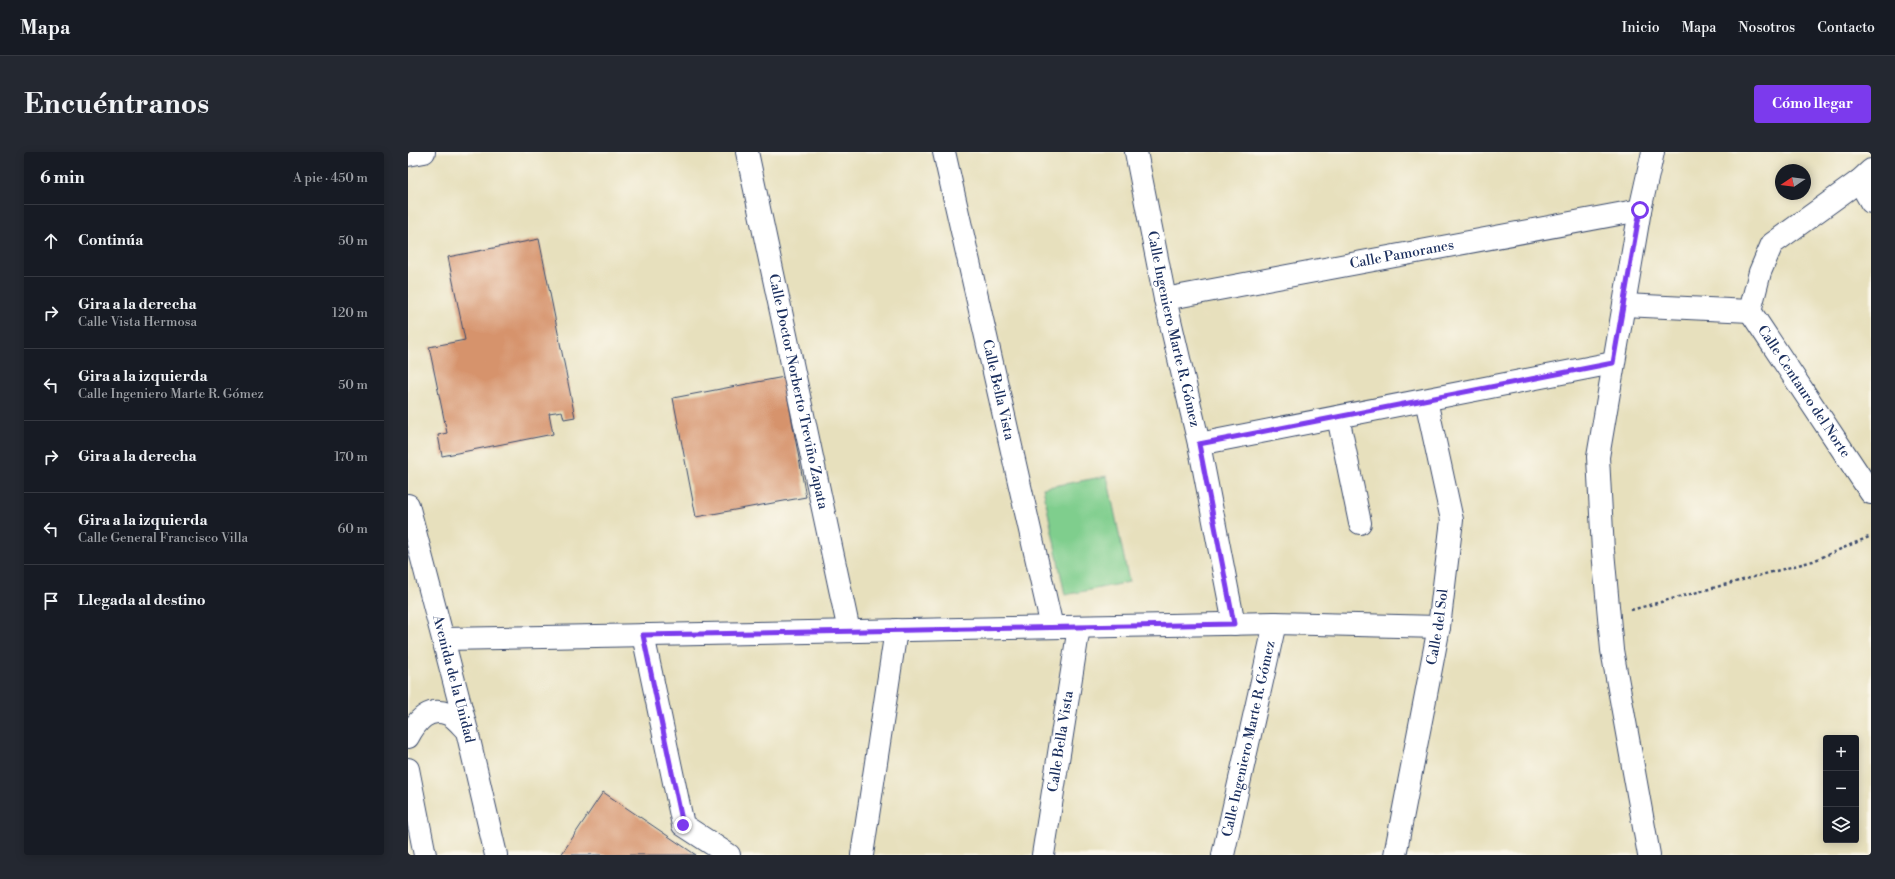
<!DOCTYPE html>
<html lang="es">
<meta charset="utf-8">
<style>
body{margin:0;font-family:"Libre Bodoni",serif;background:#242831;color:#f1f3f6}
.controls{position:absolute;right:12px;bottom:12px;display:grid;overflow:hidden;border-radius:4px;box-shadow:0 2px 10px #0003}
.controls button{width:36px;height:36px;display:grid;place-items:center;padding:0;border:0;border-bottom:1px solid #363941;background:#171b24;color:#f1f3f6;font:20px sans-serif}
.compass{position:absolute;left:1367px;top:12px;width:36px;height:36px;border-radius:50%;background:#171b24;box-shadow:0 2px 10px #0003;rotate:257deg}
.stop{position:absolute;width:12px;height:12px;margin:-9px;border:3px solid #7c3aed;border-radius:50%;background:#fff}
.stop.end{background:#7c3aed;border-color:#fff;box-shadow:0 1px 4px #0008}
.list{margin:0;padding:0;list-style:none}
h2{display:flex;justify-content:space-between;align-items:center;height:52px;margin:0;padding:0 16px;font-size:17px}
h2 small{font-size:13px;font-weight:400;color:#9ea1a6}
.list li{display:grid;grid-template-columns:26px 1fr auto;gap:12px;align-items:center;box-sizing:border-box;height:72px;padding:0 16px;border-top:1px solid #363941}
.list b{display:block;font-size:15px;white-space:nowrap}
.list p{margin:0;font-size:13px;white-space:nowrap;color:#9ea1a6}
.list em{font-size:13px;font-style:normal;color:#9ea1a6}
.icon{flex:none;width:22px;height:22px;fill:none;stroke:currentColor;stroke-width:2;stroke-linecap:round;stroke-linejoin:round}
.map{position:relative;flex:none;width:1463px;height:703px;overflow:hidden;border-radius:4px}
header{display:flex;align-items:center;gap:24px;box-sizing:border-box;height:56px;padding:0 20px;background:#171b24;border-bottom:1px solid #363941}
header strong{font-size:19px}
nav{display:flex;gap:22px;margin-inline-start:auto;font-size:14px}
.intro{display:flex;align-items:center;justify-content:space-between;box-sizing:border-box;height:96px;padding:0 24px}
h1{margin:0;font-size:28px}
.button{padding:10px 18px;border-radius:4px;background:#7c3aed;color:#fff;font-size:14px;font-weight:700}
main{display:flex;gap:24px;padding:0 24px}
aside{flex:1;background:#171b24;border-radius:4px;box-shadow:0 2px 10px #0003}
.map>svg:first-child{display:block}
.green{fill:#7fce8d;stroke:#4d7e76}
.building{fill:#d6936c}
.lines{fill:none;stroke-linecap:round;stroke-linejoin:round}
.street-casing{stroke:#3a4a6c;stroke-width:24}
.secondary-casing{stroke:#3a4a6c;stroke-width:24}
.primary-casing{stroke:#3a4a6c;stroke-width:24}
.path{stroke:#3a4a6c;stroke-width:2.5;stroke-dasharray:3 3;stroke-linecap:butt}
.street{stroke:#fff;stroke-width:22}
.secondary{stroke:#fff;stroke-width:22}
.primary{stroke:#fff;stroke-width:22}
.route{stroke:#7c3aed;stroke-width:5}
.labels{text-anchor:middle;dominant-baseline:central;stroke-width:3;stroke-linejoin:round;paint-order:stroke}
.street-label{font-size:14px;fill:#1b2f5e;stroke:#fbf7ec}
</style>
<header>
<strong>Mapa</strong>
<nav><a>Inicio</a><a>Mapa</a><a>Nosotros</a><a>Contacto</a></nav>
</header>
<div class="intro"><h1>Encuéntranos</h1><a class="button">Cómo llegar</a></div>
<main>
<aside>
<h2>6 min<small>A pie · 450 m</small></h2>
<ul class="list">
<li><svg class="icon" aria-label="ahead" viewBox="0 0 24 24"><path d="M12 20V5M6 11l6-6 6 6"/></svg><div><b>Continúa</b></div><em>50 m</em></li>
<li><svg class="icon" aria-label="right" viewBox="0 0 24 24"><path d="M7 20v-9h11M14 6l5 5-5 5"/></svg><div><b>Gira a la derecha</b><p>Calle Vista Hermosa</p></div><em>120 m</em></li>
<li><svg class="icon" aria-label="left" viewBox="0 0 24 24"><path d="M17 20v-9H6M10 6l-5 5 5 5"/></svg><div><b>Gira a la izquierda</b><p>Calle Ingeniero Marte R. Gómez</p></div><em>50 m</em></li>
<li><svg class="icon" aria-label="right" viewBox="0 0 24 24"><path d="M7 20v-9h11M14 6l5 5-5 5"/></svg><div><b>Gira a la derecha</b></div><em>170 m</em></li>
<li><svg class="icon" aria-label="left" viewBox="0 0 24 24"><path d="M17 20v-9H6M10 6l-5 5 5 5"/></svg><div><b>Gira a la izquierda</b><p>Calle General Francisco Villa</p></div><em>60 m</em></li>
<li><svg class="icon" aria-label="arrive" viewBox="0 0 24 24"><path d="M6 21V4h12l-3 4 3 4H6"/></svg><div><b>Llegada al destino</b></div></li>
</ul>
</aside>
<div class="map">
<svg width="1463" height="703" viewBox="0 0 1463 703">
<rect width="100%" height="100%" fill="#fbf7ec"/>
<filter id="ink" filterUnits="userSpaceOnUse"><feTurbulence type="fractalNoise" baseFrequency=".025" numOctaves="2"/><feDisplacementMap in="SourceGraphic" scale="8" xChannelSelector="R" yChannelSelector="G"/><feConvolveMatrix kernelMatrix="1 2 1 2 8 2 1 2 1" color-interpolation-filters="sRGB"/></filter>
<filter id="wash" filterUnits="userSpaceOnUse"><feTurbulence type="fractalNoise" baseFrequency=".012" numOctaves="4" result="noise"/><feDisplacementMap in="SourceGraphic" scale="16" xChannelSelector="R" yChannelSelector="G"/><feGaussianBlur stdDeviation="0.9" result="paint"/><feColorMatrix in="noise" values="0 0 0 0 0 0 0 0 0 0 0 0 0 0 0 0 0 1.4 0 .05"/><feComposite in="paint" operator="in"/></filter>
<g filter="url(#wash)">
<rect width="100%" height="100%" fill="#e7e0bd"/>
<path class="green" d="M699 324 721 430 657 443 635 336Z"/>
<g id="blocks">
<path class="building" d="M131 87 167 265 156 267 154 259 141 261 145 282 34 304 30 283 39 281 21 195 57 188 40 105Z
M376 225 398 345 288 365 265 246Z
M195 640 288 703H153Z"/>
</g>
</g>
<g filter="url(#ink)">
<use href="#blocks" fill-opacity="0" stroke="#3a4a6c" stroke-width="1"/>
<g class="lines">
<defs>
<g id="street">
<path id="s1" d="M339 0 441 479"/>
<path id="s2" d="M536 0 644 475"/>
<path id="s3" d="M728 0 757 147 791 292 826 472"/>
<path d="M0 3 16 0"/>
<path d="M1451 29 1463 50"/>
<path id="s4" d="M757 147 1232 58"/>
<path d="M1216 153 1342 159"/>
<path id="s5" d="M1342 159 1463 341"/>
<path d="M1342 159 1352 120 1364 92 1451 29 1463 18"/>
<path d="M930 265 952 371"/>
<path d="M791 292 1205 211"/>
<path d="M235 483 275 673 321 703"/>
<path d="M36 487 867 471 1031 475"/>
<path d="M454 703 488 478"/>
<path id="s6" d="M635 703 671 475"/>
<path id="s7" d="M815 703 867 471"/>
<path id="s8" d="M987 703 1031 475 1044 368 1018 248"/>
</g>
<path id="secondary" d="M1241 703 1204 498 1195 399 1190 305 1232 58 1245 0"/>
<g id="primary">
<path id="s9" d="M0 353 59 579 88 703"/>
<path d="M0 585C8 570 20 554 40 562 47 565 54 574 59 579"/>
<path d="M0 617 17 703"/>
</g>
</defs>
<use href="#street" class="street-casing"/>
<use href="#secondary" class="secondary-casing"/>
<use href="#primary" class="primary-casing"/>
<path class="path" d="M1223 458 1405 409 1463 384"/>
<use href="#street" class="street"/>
<use href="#secondary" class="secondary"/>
<use href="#primary" class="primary"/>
</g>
</g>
<g class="lines" filter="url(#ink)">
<path class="route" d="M275 673 235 483 826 472 791 292 1205 211 1232 58"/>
</g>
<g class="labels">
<g class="street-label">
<text stroke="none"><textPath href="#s4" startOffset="241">Calle Pamoranes</textPath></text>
<text stroke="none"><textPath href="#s3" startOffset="181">Calle Ingeniero Marte R. Gómez</textPath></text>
<text stroke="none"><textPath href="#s2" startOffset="244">Calle Bella Vista</textPath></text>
<text stroke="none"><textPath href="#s1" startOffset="245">Calle Doctor Norberto Treviño Zapata</textPath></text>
<text stroke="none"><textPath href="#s5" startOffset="97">Calle Centauro del Norte</textPath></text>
<text stroke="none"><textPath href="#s8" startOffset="232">Calle del Sol</textPath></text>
<text stroke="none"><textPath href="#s9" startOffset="180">Avenida de la Unidad</textPath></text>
<text stroke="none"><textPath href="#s7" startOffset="119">Calle Ingeniero Marte R. Gómez</textPath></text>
<text stroke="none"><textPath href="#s6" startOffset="115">Calle Bella Vista</textPath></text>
</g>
</g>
</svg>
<div class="controls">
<button>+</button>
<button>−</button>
<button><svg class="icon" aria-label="layers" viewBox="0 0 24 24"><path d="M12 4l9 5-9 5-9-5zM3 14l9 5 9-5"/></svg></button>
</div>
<svg class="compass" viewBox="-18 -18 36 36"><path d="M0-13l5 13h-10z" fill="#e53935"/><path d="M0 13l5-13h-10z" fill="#9ea1a6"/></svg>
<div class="stop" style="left:1232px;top:58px"></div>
<div class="stop end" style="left:275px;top:673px"></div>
</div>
</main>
